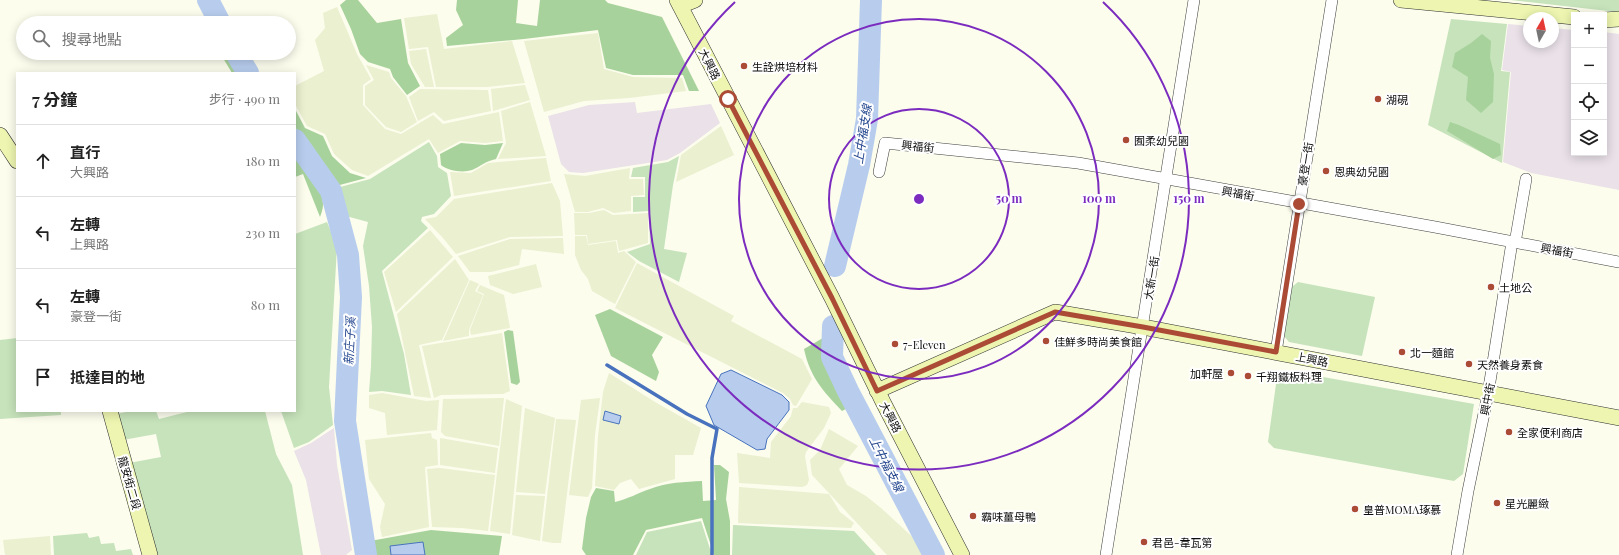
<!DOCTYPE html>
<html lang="zh-TW">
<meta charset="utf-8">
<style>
body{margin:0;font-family:"Playfair Display","Noto Sans TC",serif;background:#f6f6f6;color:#222}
.controls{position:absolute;right:12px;top:12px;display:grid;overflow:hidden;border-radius:0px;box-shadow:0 2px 10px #0003}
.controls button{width:36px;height:36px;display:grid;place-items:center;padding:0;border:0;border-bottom:1px solid #e0e0e0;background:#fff;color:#222;font:20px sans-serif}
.compass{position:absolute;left:1523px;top:12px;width:36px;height:36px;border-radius:50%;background:#fff;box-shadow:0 2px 10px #0003;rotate:9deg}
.stop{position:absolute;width:12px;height:12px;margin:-9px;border:3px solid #ab4b35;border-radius:50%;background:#fff}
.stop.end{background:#ab4b35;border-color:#fff;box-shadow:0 1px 4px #0008}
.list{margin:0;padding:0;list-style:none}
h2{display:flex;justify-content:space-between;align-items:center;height:52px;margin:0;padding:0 16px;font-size:17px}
h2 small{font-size:13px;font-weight:400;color:#767676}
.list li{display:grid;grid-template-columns:26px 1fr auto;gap:12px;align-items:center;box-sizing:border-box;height:72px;padding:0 16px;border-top:1px solid #e0e0e0}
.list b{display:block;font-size:15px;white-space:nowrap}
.list p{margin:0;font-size:13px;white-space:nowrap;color:#767676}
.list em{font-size:13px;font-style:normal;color:#767676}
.icon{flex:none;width:22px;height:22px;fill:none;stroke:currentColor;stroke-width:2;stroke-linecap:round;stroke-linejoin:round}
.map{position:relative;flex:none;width:1619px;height:555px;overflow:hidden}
.search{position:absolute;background:#fff;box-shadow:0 2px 10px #0003;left:16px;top:16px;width:280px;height:44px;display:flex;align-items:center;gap:10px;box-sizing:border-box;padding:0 14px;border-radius:22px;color:#767676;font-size:15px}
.panel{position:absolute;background:#fff;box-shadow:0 2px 10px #0003;left:16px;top:72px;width:280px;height:340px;border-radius:0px}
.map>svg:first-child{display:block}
.industrial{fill:#eae1e9}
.farmland{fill:#ebf0d0}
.green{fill:#c6e3bb}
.forest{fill:#a8d29c}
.water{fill:#b8cdee;stroke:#4872bd}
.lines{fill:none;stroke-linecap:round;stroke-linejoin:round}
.stream{stroke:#4872bd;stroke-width:3.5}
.river{stroke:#b8cdee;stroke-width:22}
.street-casing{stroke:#3f3f3f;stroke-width:12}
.secondary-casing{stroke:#2e2e2e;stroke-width:16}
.street{stroke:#fff;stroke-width:11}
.secondary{stroke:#edf5b0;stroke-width:15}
.route{stroke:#ab4b35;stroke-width:5}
.ring{fill:none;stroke:#7b2cbf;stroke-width:2}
.poi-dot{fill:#ab4b35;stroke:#fff;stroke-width:1.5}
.labels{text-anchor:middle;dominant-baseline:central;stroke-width:4;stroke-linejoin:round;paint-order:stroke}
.street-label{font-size:11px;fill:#0c0c0c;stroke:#fff}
.poi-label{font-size:11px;fill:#0c0c0c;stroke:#fff;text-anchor:start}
.water-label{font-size:12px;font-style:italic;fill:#25478f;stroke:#fff}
.centre{fill:#7b2cbf;stroke:#fff;stroke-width:2}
.ring-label{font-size:12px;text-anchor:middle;font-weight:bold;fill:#7b2cbf;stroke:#fff;stroke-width:4;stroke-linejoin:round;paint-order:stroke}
</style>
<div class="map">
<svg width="1619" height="555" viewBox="0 0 1619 555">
<rect width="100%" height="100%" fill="#fcfded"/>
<path class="industrial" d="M1508 24 1529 26V42H1553V28L1574 30V153H1604V32L1619 34V190L1531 173 1503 162 1511 72 1502 70Z
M635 102 637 113 711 104 720 123 680 153 667 160 583 173 569 172 561 164 548 116 589 105Z
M334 428 337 465 352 550 346 555H321L306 480 294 451 311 443Z"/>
<path class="farmland" d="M337 7 357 54 371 79 363 85V105L385 129 401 134 433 115 443 124 499 112 503 141 485 143 460 141 438 153 429 139 368 176 352 170 334 154 325 134 307 126 295 104V86L324 71 315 40 325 28 323 13Z
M437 14 444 49 512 41 525 83 487 87H436L428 47 409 49 404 18Z
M598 33 604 69 633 77 682 78 686 91 629 98 584 101 544 112 524 41Z
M426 49 434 87H425L411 64 409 51Z
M366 65 389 72 391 78 406 96 417 122 401 132 386 127 365 105V86L374 80Z
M525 85 530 100 493 111 491 89Z
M420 89 488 90 491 111 444 121 434 112 418 121 409 97Z
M530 102 546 156 498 159 506 143 501 111Z
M721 126 734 155 676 182 681 155Z
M546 158 551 181 454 196 450 172 471 173 488 163Z
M630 168 629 179H643L644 195 631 196V211L614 213 603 208 588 212H575L564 174 585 176Z
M552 183 560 201 563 236 510 237 456 254 443 238 425 219 436 217 454 199Z
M604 210 613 215 648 213V243L619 251 617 240 588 244 587 235H575L574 213H589Z
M430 230 453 257 396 312 384 272Z
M575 236H586L588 245 616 241 618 253 624 251 636 262 615 304 592 291 588 279 581 270 575 255Z
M563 238 564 254 522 249 519 265 491 272H470L458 256 510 239Z
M455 259 469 280 442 340 419 345 431 398 414 396 397 314Z
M637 263 734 316 731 321 802 359 812 379 796 406 793 405 790 399 783 393 615 308Z
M536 264 542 287 513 294 490 285 488 276Z
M470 280 479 284 475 291 483 295 469 330V336L443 341Z
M480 285 504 295 510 328 471 335 470 330 484 294 477 291Z
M502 333 510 391 503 394 441 395 434 398 422 346Z
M609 373 655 402 701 428 693 455H675V479L639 489 631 479 620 483 614 490 595 486 598 436 603 392Z
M382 393 426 401 439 400 437 430 387 435 385 413 369 408V395Z
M504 398 499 446 445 436 441 432 443 399Z
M600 398 595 435 592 488 588 497 569 495 581 400Z
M506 399 522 406 510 534 490 531Z
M802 402 829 407 831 413 824 428 806 452 805 456 809 480 807 485 802 487 739 483 737 453 770 458 771 442 791 416 793 408H797Z
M525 408 555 418 545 494 516 492Z
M556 419 576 420 561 543H553L542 541Z
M829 429 858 446 839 469 847 485 866 496 881 508 918 542 926 555H887L812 475 810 460 820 450Z
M431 433 432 438 437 440 438 465 425 467 429 527 382 537 380 527 385 504 369 479 365 440Z
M440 438 498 448 495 473 440 465Z
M440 468 495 475 488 531 462 528 432 527 427 469Z
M739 487 829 494 840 512 854 523 851 528 738 523Z
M516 495 545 496 540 541 512 535Z
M50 536 51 555H5L3 540Z"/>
<path class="green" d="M1511 0H1619V12H1617Z
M1451 19 1507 24 1501 71 1510 72 1502 163 1428 125Z
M429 142 437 156 438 167 447 173 451 196 434 214 422 217 421 221 428 228 382 271 404 354 411 395 382 391 369 392 371 366 372 327 369 286 363 246 368 222 346 216 340 187 370 179Z
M679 156 673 185 664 249 687 253 679 282 639 261 627 252 650 244 649 211 633 212V197H645V177H631L633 168 668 162Z
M327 222 337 247 329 387 333 425 309 442 294 448 281 411H295V234Z
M1298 282 1375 297 1362 356 1289 342 1284 336 1292 287Z
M17 338V411H61V415L0 419V340Z
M1284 370 1474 404 1463 474 1454 481 1274 448 1268 442 1277 377Z
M131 411H156L159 419 191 411H265L276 454 292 485 303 555H156L129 463 161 457 156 434 123 440 116 414Z
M701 521 712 555H636L647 532Z
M733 525 854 531 876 555H732Z
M87 533 89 538 99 536 101 544 114 543 116 551 131 549 133 555H54L53 536Z"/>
<path class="forest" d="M346 0H358L377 23 401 19 408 63 420 86 407 95 393 77 390 69 368 62 360 54 351 29 340 5Z
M457 0H518L516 23 537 26 540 0H605L608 3 662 17 699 91H689L683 75H633L606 68 598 30 524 39 447 46 446 38 463 25 456 10Z
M1482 34 1491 41 1490 58 1494 74 1493 102 1481 113 1466 100 1468 77 1452 67 1455 53 1471 43Z
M220 53H229L241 73H232Z
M295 109 305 128 323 136 332 156 350 173 366 178 336 186 295 127Z
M1450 122 1459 125 1500 144 1501 155 1493 159 1447 131Z
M461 143 485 145 503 143 496 159C486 161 481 166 472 170 463 173 448 171 441 165L440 154Z
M295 149C303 161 324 190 323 205 323 209 321 214 320 217L303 174 295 177Z
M610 309 663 337 652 355 659 372 656 381 611 356 595 315Z
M508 330 513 331 520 382 517 385 511 383 504 332Z
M828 335 859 402 842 411C823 391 810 377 804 349Z
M714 465H720L729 472 726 499 730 521V555H714L702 518 646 530 633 555H586L582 549 586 518 591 497 596 488 614 491 615 502C628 499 638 493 650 489 667 482 685 482 702 481L703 501 716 500Z
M431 530 502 536 499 555H373L370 541Z"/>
<path class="water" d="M731 370 782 395 789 402V410L767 439 765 449 757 450 714 425 706 406 721 374Z
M605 411 621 416 619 424 603 420Z
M423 542 425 555H391L390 546Z"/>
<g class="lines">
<path class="stream" d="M607 365 687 414 717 429 712 458V555"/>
<path class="river" d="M208 0 220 23
M236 53 248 73
M295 140 331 191 348 255 351 297 345 421 366 555
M835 266 859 165 867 119 871 0
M833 326 832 357 848 391 934 555"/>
<defs>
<path id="street" d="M879 172 885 143 1078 163 1435 227 1619 262
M1515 243 1526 179
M1276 352 1332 0
M1106 555 1194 0
M1457 555 1468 491 1488 394 1512 242"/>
<path id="secondary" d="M677 0 832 298 883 402 962 555
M1401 0 1574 17
M680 6 695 0
M1604 20 1619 19
M0 135 17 161
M877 391 1055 312 1143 327 1619 418
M110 411 150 555"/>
</defs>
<use href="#street" class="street-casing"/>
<use href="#secondary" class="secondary-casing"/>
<use href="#street" class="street"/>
<use href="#secondary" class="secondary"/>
</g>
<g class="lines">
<path class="route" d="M728 99 832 298 877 391 1055 312 1143 327 1276 352 1299 204"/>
</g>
<g class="ring">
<circle cx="919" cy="199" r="90"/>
<circle cx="919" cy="199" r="180"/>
<path d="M1103 2A270 270 0 1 1 735 2"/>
</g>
<g class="poi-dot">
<circle cx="744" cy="66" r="4"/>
<circle cx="1378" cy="99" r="4"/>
<circle cx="1126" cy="140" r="4"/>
<circle cx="1326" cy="171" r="4"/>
<circle cx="1491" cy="287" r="4"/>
<circle cx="1046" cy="341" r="4"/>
<circle cx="895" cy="344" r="4"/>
<circle cx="1402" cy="352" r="4"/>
<circle cx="1469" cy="364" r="4"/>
<circle cx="1231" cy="373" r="4"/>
<circle cx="1248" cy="376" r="4"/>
<circle cx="1509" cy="432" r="4"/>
<circle cx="1497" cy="503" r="4"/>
<circle cx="1355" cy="509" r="4"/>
<circle cx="973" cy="516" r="4"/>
<circle cx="1144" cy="542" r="4"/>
</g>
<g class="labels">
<g class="street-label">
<text transform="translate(710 64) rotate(63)">大興路</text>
<text transform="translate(918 146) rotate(6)">興福街</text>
<text transform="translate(1305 164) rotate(-81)">豪登一街</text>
<text transform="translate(1238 193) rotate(10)">興福街</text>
<text transform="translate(1557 250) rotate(10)">興福街</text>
<text transform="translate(1151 278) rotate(-81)">大新一街</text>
<text transform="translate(1312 359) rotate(11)">上興路</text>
<text transform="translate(1487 399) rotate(-79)">興中街</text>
<text transform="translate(891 417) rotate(62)">大興路</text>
<text transform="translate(130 483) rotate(74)">龍安街二段</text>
</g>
<g class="poi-label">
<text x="752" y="66">生詮烘培材料</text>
<text x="1386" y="99">湖硯</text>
<text x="1134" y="140">囿柔幼兒園</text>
<text x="1334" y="171">恩典幼兒園</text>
<text x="1499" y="287">土地公</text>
<text x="1054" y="341">佳鮮多時尚美食館</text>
<text x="903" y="344">7-Eleven</text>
<text x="1410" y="352">北一麵館</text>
<text x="1477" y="364">天然養身素食</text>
<text x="1223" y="373" text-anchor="end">加軒屋</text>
<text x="1256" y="376">千翔鐵板料理</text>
<text x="1517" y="432">全家便利商店</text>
<text x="1505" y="503">星光麗緻</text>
<text x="1363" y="509">皇普MOMA琢慕</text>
<text x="981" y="516">霸味薑母鴨</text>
<text x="1152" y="542">君邑-韋瓦第</text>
</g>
<g class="water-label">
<text transform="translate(862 134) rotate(-81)">上中福支線</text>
<text transform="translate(349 341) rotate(-87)">新庄子溪</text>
<text transform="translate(887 464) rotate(63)">上中福支線</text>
</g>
</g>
<circle cx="919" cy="199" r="6" class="centre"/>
<g class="ring-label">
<text x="1009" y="203">50 m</text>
<text x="1099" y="203">100 m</text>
<text x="1189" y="203">150 m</text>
</g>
</svg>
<div class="controls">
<button>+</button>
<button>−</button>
<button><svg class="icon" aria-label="locate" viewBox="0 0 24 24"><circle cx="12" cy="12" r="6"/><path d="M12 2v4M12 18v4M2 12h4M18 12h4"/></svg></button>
<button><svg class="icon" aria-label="layers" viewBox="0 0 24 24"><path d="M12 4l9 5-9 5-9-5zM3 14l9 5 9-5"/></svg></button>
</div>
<svg class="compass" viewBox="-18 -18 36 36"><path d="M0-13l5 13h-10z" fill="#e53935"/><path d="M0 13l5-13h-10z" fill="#767676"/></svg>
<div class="stop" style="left:728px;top:99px"></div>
<div class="stop end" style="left:1299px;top:204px"></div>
<div class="search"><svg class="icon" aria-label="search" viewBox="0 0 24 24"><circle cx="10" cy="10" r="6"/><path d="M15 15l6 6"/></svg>搜尋地點</div>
<section class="panel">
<h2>7 分鐘<small>步行 · 490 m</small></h2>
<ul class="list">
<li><svg class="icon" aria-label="ahead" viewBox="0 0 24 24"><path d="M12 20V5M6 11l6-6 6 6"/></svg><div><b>直行</b><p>大興路</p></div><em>180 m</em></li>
<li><svg class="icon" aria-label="left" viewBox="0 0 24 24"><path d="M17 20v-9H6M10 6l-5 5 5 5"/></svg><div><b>左轉</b><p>上興路</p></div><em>230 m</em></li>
<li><svg class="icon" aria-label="left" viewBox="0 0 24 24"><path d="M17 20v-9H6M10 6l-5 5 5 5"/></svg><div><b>左轉</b><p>豪登一街</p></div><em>80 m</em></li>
<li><svg class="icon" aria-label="arrive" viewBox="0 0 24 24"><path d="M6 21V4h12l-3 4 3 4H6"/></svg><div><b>抵達目的地</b></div></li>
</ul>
</section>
</div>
